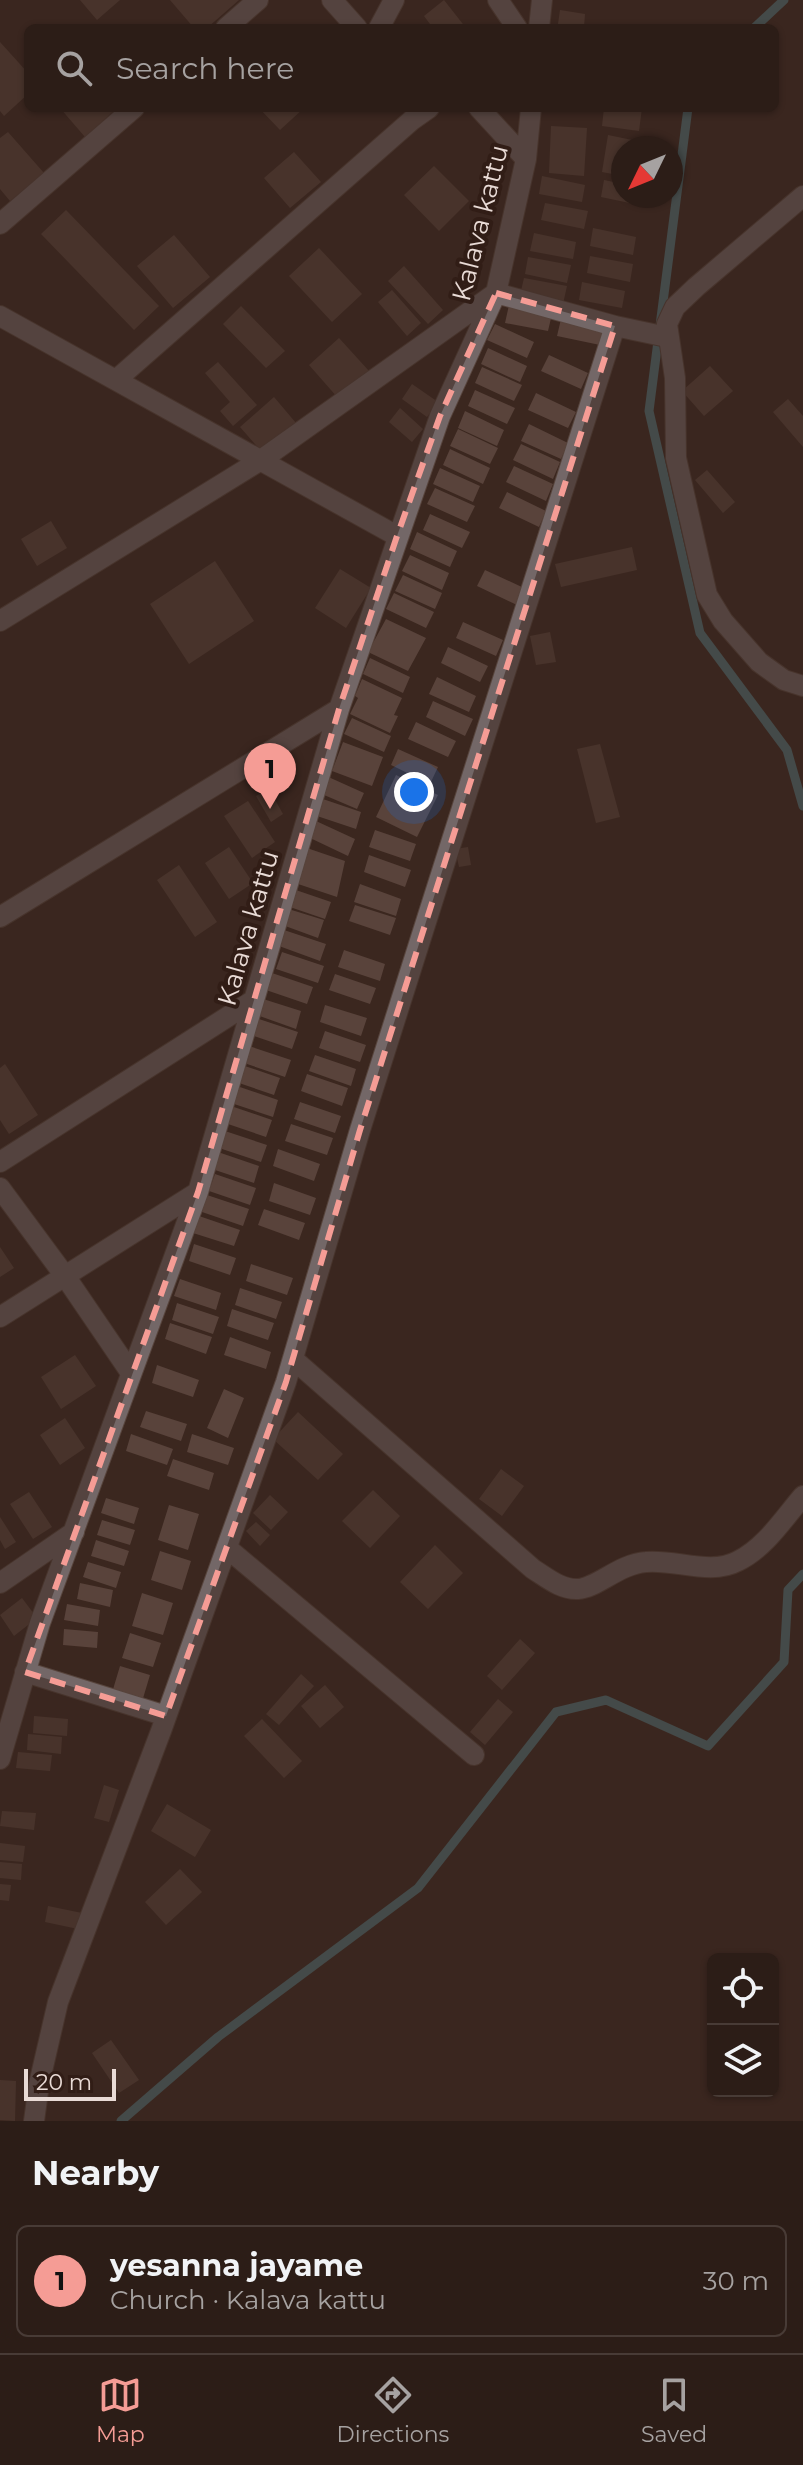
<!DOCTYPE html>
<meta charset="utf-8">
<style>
body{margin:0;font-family:Montserrat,sans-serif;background:#382a24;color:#f1f3f6}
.controls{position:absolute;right:24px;bottom:24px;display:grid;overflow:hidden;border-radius:12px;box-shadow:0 2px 6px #0004}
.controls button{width:72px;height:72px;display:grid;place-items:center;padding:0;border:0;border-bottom:2px solid #483b36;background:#2c1d17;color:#f1f3f6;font:40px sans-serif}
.compass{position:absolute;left:611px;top:136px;width:72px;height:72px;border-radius:50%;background:#2c1d17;box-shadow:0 2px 6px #0004;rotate:227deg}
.scale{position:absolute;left:24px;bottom:20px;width:92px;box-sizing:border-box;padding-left:8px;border:4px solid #e9dbd6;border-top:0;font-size:22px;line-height:28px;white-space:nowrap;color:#e9dbd6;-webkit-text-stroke:6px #311d16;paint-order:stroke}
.you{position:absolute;left:414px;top:792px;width:28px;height:28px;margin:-20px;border:6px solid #fff;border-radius:50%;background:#1a73e8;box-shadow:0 0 0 12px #1a73e833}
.badge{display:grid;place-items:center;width:52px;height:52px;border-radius:50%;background:#f59c95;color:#111;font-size:26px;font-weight:700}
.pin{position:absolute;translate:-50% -66px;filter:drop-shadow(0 2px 4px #0008)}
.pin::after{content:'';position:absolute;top:42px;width:28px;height:24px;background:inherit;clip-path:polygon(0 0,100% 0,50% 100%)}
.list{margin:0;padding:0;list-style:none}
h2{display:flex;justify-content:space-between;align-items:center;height:104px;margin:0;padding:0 32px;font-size:34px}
h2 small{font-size:26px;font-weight:400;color:#a6a2a1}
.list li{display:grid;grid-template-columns:52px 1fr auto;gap:24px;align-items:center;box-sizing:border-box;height:112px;margin:0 16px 16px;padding:0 16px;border:2px solid #483b36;border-radius:12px}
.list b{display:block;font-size:30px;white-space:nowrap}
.list p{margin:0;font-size:26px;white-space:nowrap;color:#a6a2a1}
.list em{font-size:26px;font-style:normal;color:#a6a2a1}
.icon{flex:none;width:44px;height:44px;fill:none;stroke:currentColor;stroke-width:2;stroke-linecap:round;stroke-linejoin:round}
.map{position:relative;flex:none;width:803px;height:2121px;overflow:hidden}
.search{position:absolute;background:#2c1d17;box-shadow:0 2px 6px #0004;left:24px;right:24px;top:24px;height:88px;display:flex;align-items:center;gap:20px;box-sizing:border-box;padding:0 28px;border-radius:12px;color:#a6a2a1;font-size:30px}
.sheet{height:232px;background:#2c1d17}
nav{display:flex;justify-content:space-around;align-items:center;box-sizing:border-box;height:112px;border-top:2px solid #483b36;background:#2c1d17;font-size:22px;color:#a6a2a1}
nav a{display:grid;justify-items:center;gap:4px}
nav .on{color:#f59c95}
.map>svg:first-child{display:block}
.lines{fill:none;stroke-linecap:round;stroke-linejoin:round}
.stream{stroke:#50757c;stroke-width:9}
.building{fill:#59433b}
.minor-casing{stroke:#57443c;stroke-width:22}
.minor{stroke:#736767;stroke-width:20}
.marked{fill:none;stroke:#f59c95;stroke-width:6;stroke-dasharray:16 10;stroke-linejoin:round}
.labels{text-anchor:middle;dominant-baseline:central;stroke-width:8;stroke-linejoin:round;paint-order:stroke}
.street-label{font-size:26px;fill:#e9dbd6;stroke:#311d16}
</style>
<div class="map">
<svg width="803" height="2121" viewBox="0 0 803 2121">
<rect width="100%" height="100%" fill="#3b271f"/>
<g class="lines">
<path class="stream" d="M754 28 784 0
M688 108 649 411 700 633 787 750 803 806
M121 2121 218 2037 418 1888 556 1712 606 1700 708 1746 784 1662 788 1590 803 1574"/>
</g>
<path class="building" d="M80 0H120L97 20Z
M170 0H239L207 28H194Z
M444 0 466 28H433L424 16Z
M560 10 585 14 584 27 558 24Z
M0 42 28 73V94L4 116 0 111Z
M60 108H117L85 137Z
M259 108H304L280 130Z
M604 108H642L639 131 602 126Z
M551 126 587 128 584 176 549 173Z
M8 132 44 173 10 201 0 189V138Z
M608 135 642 142 641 148H623V176L602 172Z
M294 152 321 182 290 208 264 178Z
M434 166 469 201 439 231 404 195Z
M542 176 585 185 582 202 539 194Z
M604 180 623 184V196H646L644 206 601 197Z
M545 203 588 211 584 229 541 220Z
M66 210 159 306 134 330 41 234Z
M593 228 636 237 633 255 590 246Z
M534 233 576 242 573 259 530 251Z
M174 235 210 277 173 308 137 266Z
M319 248 362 294 332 322 289 276Z
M590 256 633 264 630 282 587 273Z
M528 257 571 265 567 283 525 274Z
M404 266 443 310 428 324 388 281Z
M524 278 567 286 563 304 520 295Z
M582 282 625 291 622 308 579 300Z
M392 290 421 323 407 336 378 302Z
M509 305 552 314 548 331 505 323Z
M241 306 285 351 266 368 223 324Z
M561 319 603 327 600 345 557 336Z
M495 324 534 342 527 358 487 340Z
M339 338 369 371 338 398 309 365Z
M488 348 527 366 520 382 481 364Z
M549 355 588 373 581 389 541 371Z
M218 362 257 405 233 426 220 411 230 402 205 373Z
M710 366 733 391 704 416 682 391Z
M482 367 522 385 514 401 475 383Z
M412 384 438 402 427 417 402 399Z
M475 390 515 408 507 424 468 406Z
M536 393 576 412 568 428 528 410Z
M274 397 296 423 262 452 240 427Z
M788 399 803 416V447L773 412Z
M400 408 423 429 412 442 389 422Z
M465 411 504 430 497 446 458 428Z
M529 424 568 443 561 459 521 441Z
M458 429 498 448 490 464 450 446Z
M521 444 560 462 553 479 513 460Z
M450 449 490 468 483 484 443 465Z
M514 466 553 484 546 501 506 482Z
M440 468 480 486 473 502 433 484Z
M707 470 735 502 723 513 695 480Z
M435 488 475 506 467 522 427 504Z
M507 492 546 511 539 527 499 508Z
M430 514 470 532 462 548 423 530Z
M51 521 67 548 37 566 21 539Z
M417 532 457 551 450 567 410 549Z
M632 547 637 570 561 587 555 564Z
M410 555 449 573 442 590 402 571Z
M215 561 254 621 189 664 150 604Z
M340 569 371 588 346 628 315 608Z
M485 570 524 588 517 605 477 586Z
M403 575 442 593 435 609 395 591Z
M394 593 434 612 426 628 386 609Z
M386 619 426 638 408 671 368 652Z
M463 622 503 640 496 656 456 638Z
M550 632 556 662 536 665 530 636Z
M448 647 488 666 480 682 441 663Z
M370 658 410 677 403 693 363 674Z
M437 677 476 696 469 712 429 694Z
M362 679 402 698 394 715 398 716 390 733 350 714 358 698 355 696Z
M433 701 473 719 465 736 426 717Z
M352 718 391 736 384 752 344 734Z
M416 722 456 741 448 757 408 739Z
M343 742 383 757 372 786 332 771Z
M600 744 620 817 596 823 577 749Z
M398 749 438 767 430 784 391 765Z
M324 775 364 793 357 809 317 792Z
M396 775 438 795 417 837 376 817Z
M269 789 283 814 271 822 256 796Z
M320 798 361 812 356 829 314 815Z
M248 801 275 842 252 858 224 816Z
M316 821 355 839 348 856 308 837Z
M375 830 416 844 410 861 369 847Z
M229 847 253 883 229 899 205 863Z
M304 847 345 861 337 897 295 883Z
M468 847 471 865 459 867 455 849Z
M369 855 411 870 405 887 364 872Z
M179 865 217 922 195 937 157 880Z
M360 884 401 899 396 916 354 902Z
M290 888 331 902 325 919 284 905Z
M355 905 396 918 390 935 349 921Z
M282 907 324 920 318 938 277 923Z
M284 930 326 944 320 961 279 946Z
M344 950 385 964 380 981 338 967Z
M282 952 324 966 318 983 276 969Z
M272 973 313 987 307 1004 266 990Z
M335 974 376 988 370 1004 329 990Z
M260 998 301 1011 296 1029 254 1014Z
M325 1005 367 1018 361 1036 320 1022Z
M256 1018 298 1032 292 1049 251 1035Z
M325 1031 366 1045 360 1062 319 1048Z
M249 1046 291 1060 285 1077 244 1063Z
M315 1055 356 1069 351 1086 309 1071Z
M5 1064 38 1115 9 1134 0 1120V1068Z
M239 1064 280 1078 274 1095 233 1081Z
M307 1074 348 1088 342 1106 301 1091Z
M237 1086 278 1100 273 1117 231 1103Z
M300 1102 341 1116 335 1133 294 1119Z
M231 1106 272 1120 266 1137 225 1123Z
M291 1124 333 1138 327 1155 285 1141Z
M225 1131 267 1145 261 1162 219 1148Z
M278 1149 320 1164 314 1181 273 1166Z
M218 1152 259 1166 254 1183 212 1169Z
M215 1174 256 1188 250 1205 209 1191Z
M274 1183 316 1198 310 1215 269 1201Z
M207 1195 249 1209 243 1226 202 1212Z
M264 1209 305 1223 299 1240 258 1225Z
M199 1216 240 1230 234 1246 193 1233Z
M194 1244 236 1258 230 1275 189 1261Z
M0 1247 14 1268 0 1277Z
M251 1264 293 1278 287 1295 246 1281Z
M180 1279 221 1293 216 1310 174 1296Z
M240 1288 282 1302 276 1319 235 1305Z
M177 1303 219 1317 213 1334 172 1320Z
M232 1309 274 1323 268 1340 227 1326Z
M170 1323 212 1337 206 1354 165 1339Z
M230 1337 271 1352 266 1369 224 1355Z
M75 1355 96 1386 61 1409 41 1377Z
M157 1365 199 1380 193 1397 152 1383Z
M224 1389 244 1398 228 1438 207 1428Z
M146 1411 187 1424 181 1441 140 1427Z
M298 1412 343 1454 318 1480 273 1439Z
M65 1418 85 1448 60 1465 40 1435Z
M131 1434 173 1449 167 1465 126 1451Z
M192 1434 234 1448 228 1465 187 1452Z
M173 1459 214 1473 209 1490 167 1476Z
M501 1469 524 1486 502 1516 479 1499Z
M373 1490 400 1516 370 1548 342 1521Z
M29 1492 52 1527 33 1539 10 1504Z
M270 1495 288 1512 271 1530 253 1513Z
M106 1498 139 1508 134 1524 101 1513Z
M169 1505 199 1514 188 1550 158 1540Z
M0 1517 16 1542 5 1549 0 1540Z
M102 1520 135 1530 130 1545 97 1535Z
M256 1522 270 1535 260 1546 246 1531Z
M96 1540 129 1551 124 1566 91 1556Z
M435 1545 463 1573 428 1609 400 1582Z
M160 1551 191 1561 182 1590 151 1580Z
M88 1562 121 1572 116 1588 83 1577Z
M80 1583 113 1590 110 1607 77 1599Z
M142 1593 173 1603 163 1635 132 1626Z
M22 1598 37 1618 14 1636 0 1615Z
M67 1604 100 1610 98 1626 64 1620Z
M64 1629 98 1632 97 1648 63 1645Z
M130 1633 161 1643 153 1667 122 1658Z
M520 1639 535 1653 502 1690 487 1676Z
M120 1666 150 1675 141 1705 111 1696Z
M301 1674 314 1686 279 1725 266 1714Z
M325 1685 344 1707 320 1728 301 1706Z
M498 1699 513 1712 485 1745 470 1732Z
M34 1716 68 1719 67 1736 33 1733Z
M262 1719 302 1761 284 1778 244 1736Z
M28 1734 62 1737 61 1754 27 1750Z
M18 1752 52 1755 50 1771 16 1768Z
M104 1785 119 1790 109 1822 94 1818Z
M167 1804 211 1830 195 1857 151 1831Z
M2 1811 36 1813 34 1830 0 1826Z
M0 1843 25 1846 23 1862 0 1860Z
M0 1862 22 1864 21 1880 0 1878Z
M180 1869 202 1892 166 1925 145 1902Z
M0 1884 11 1885 9 1901 0 1900Z
M48 1906 82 1913 78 1929 45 1922Z
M111 2040 139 2080 119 2093 92 2053Z
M0 2080 16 2081 15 2121 0 2120Z"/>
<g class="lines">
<defs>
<path id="minor" d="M332 0 357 28
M498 0 517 28
M226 28 258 0
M379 28 394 0
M539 28 542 0
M479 108 526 159
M803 196 696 287 675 307 667 324 675 378 676 458 707 595 723 621 759 662 784 680 803 686
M0 224 134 108
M0 316 397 536
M615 326 667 337
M116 380 412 120 429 108
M0 621 261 460 496 293 615 326 360 1130 286 1382 161 1731 58 2002 39 2084 34 2121
M0 917 339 709
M0 1162 254 1000
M0 1188 65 1276 131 1373
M0 1317 198 1192
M293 1359 533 1569C546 1577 561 1590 578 1589 597 1588 619 1564 646 1562 676 1559 710 1576 738 1561 765 1548 784 1518 803 1496
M227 1548 474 1755
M0 1583 74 1532
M25 1672 166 1716
M0 1759 40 1623 198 1192 339 709 440 416 496 293 526 159 531 108"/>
</defs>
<use href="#minor" class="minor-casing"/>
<use href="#minor" class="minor"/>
</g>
<path d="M0 0H803V2121H0ZM496 293 615 326 360 1130 286 1382 166 1716 25 1672 198 1192 339 709 397 536 440 416Z" fill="#3b271f" fill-opacity=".55" fill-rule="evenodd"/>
<path class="marked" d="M496 293 615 326 360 1130 286 1382 166 1716 25 1672 198 1192 339 709 397 536 440 416Z"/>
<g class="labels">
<g class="street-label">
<text transform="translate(480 223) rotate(-76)">Kalava kattu</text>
<text transform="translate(248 928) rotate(-74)">Kalava kattu</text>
</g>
</g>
</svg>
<div class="controls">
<button><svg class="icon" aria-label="locate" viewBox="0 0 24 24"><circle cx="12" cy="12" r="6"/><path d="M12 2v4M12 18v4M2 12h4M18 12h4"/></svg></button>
<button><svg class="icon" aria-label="layers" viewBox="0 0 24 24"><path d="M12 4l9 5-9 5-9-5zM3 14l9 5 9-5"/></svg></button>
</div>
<svg class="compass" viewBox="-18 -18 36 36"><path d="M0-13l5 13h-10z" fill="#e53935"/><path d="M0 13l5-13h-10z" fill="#a6a2a1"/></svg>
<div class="scale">20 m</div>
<div class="you"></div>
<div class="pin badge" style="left:270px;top:809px">1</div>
<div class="search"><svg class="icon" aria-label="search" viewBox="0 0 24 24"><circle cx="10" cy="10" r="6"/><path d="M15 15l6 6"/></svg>Search here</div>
</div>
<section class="sheet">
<h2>Nearby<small></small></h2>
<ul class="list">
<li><span class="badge">1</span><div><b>yesanna jayame</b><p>Church · Kalava kattu</p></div><em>30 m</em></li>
</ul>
</section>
<nav>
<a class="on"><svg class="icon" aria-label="map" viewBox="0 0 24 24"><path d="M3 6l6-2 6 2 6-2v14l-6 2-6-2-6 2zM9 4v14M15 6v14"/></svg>Map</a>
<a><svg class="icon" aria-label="directions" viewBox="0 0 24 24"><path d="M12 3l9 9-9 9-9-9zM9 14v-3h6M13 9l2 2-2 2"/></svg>Directions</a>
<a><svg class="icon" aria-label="saved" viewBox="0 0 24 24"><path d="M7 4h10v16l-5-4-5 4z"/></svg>Saved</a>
</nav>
